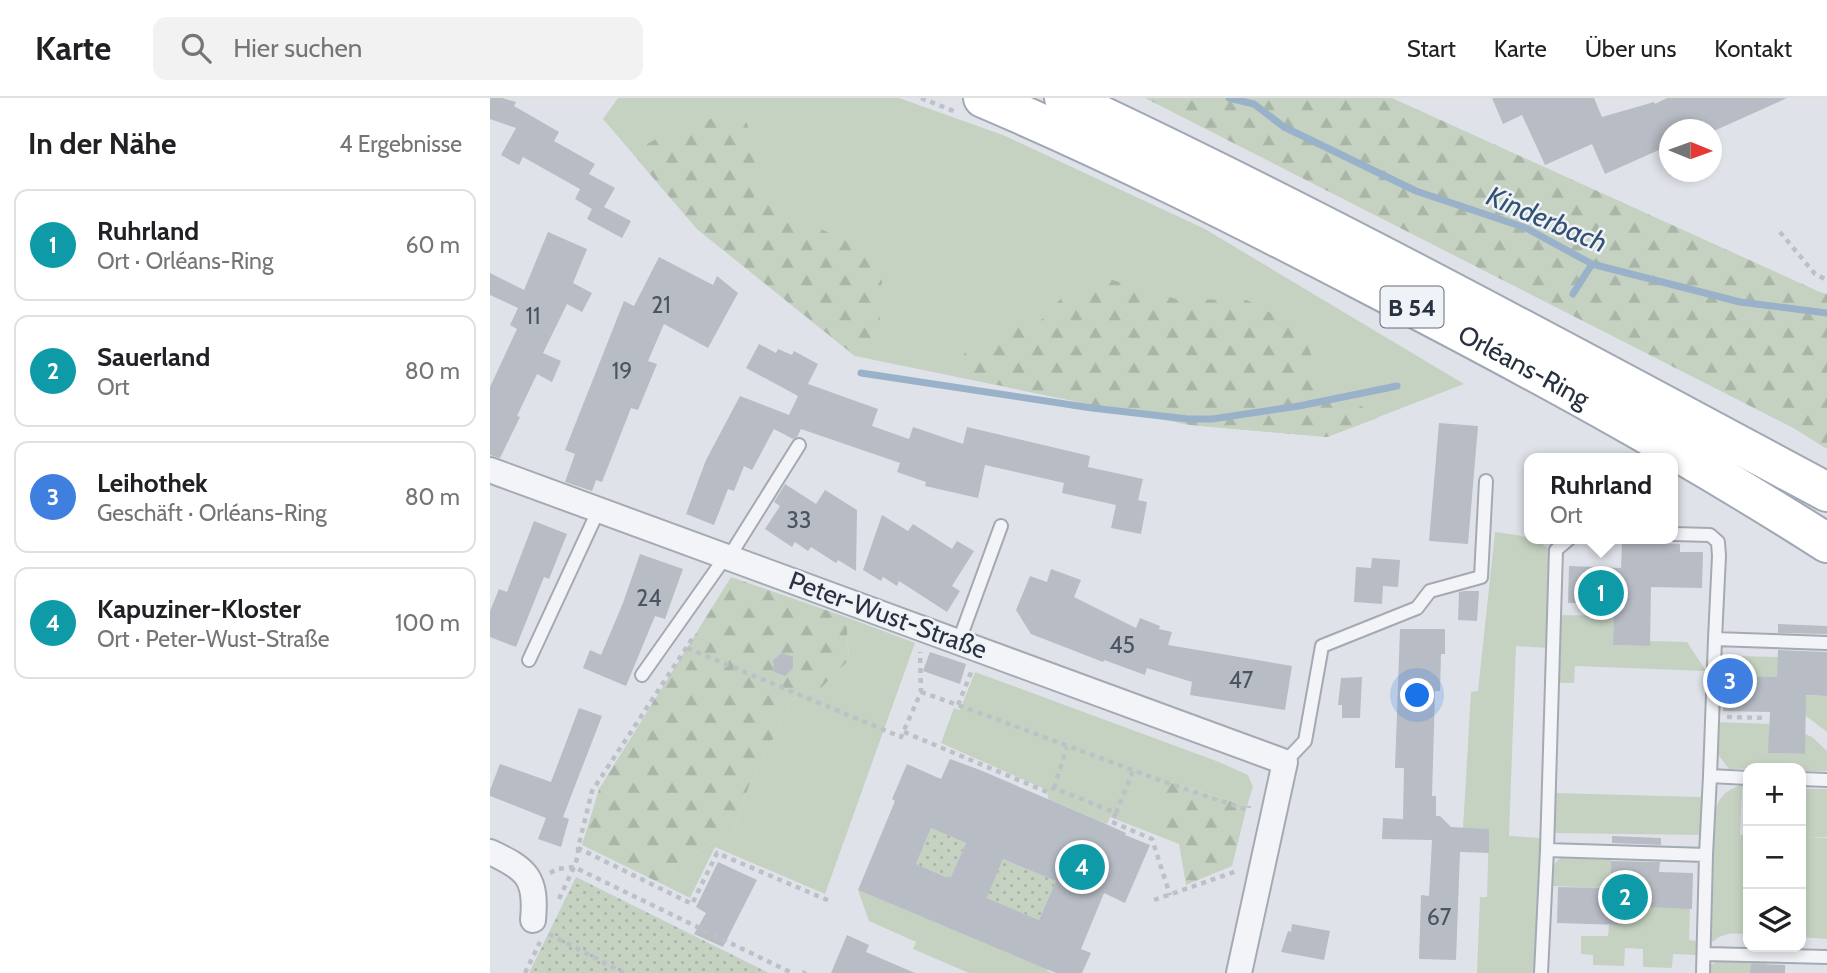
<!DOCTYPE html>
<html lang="de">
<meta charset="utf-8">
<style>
body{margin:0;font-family:Cabin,sans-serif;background:#f2f2f2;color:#202124}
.controls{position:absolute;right:21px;bottom:21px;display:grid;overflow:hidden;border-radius:14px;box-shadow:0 4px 10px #0003}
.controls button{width:63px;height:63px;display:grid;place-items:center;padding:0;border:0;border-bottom:2px solid #e0e0e0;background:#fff;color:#202124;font:35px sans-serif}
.compass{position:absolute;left:1169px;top:21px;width:63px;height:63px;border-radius:50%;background:#fff;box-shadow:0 4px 10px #0003;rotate:91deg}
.you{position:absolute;left:928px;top:598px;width:24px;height:24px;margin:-18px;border:5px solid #fff;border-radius:50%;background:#1a73e8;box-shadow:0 0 0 10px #1a73e833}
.badge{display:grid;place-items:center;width:46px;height:46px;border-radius:50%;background:#ce445c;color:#fff;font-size:23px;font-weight:700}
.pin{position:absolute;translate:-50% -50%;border:4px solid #fff;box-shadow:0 2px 7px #0006}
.popup{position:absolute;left:1034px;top:355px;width:154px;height:91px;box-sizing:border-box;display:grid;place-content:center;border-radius:14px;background:#fff;filter:drop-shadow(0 2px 5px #0005);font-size:23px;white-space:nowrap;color:#757577}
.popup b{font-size:26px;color:#202124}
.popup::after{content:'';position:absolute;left:50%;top:100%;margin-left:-14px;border:14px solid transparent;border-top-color:#fff}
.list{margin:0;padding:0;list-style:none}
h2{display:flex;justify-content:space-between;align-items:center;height:91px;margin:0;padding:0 28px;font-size:30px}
h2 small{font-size:23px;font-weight:400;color:#757577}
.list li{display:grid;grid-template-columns:46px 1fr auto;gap:21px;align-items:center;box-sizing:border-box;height:112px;margin:0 14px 14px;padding:0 14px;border:2px solid #e0e0e0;border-radius:14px}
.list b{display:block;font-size:26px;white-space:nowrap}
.list p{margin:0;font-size:23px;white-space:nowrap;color:#757577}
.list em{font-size:23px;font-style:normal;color:#757577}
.icon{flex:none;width:38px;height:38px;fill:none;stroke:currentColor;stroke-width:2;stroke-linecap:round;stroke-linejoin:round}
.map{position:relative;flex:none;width:1337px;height:875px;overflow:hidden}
header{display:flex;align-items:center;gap:42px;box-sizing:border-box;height:98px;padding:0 35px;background:#fff;border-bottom:2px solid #e0e0e0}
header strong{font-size:33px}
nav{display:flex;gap:38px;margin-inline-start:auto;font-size:24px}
.search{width:490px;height:63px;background:#f2f2f2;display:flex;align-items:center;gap:18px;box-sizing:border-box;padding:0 24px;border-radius:14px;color:#757577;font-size:26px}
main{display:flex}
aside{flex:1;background:#fff}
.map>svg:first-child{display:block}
.grass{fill:#c5d2c1}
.forest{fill:url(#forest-firs)}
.garden{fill:url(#garden-dots)}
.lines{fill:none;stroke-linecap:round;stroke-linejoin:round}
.stream{stroke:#9ab2c9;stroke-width:7}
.building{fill:#b7bcc5;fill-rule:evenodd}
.service-casing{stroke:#a4aab3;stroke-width:16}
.minor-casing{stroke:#a4aab3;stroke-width:28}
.primary-casing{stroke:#9fa8b4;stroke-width:42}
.path{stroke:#bdc1c7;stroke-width:4.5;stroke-dasharray:5 5;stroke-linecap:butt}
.service{stroke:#f2f4f7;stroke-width:12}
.minor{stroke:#f2f4f7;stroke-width:24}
.primary{stroke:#fff;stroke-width:38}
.labels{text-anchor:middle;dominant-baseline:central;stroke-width:5;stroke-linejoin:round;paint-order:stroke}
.number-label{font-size:23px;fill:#4c5461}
.shield{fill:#eff2f6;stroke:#646b77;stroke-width:2}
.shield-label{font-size:24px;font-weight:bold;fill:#283140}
.street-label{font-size:26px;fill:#283140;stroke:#eff2f6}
.water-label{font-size:28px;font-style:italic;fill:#325174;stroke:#eff2f6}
</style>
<header>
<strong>Karte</strong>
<div class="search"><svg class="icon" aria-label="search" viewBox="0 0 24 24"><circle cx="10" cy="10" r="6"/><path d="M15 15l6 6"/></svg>Hier suchen</div>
<nav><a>Start</a><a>Karte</a><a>Über uns</a><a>Kontakt</a></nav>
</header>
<main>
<aside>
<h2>In der Nähe<small>4 Ergebnisse</small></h2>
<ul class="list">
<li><span class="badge" style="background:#0f9aa8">1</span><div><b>Ruhrland</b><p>Ort · Orléans-Ring</p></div><em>60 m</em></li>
<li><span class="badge" style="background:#0f9aa8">2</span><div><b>Sauerland</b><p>Ort</p></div><em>80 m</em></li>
<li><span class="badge" style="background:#3f7fe0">3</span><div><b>Leihothek</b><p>Geschäft · Orléans-Ring</p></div><em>80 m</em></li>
<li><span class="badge" style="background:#0f9aa8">4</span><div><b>Kapuziner-Kloster</b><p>Ort · Peter-Wust-Straße</p></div><em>100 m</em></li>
</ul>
</aside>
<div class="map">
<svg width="1337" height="875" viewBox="0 0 1337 875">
<defs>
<pattern id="forest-firs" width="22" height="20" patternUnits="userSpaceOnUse" patternTransform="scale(1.75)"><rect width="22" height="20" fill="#c5d2c1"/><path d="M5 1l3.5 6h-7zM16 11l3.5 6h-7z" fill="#a9b5a7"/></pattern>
<pattern id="garden-dots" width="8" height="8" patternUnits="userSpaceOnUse" patternTransform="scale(1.75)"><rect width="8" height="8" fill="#c5d2c1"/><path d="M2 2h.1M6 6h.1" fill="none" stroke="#a9b5a7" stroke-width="1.8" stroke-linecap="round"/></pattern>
</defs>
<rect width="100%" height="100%" fill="#dfe3e9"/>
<path class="grass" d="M128 0H409L513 37 715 131 974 286 837 339 700 327 365 258 207 131 113 21Z
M1005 434 1027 437 1047 442 1060 452 1057 550 1026 548 1019 738 1051 740 1047 875H987L990 799H997L999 731 973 730 981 594 988 593Z
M1069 517 1124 518 1123 547 1159 548 1160 543 1197 544 1216 573 1085 568 1084 585H1068Z
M356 519 425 545 335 796 225 749 200 800 174 787 187 765 243 734 259 688 303 601 331 590 359 562Z
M1245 558 1288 559 1287 579 1244 577Z
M485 574 729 664 758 677 763 689 757 708 681 684 661 735 620 719 617 726 558 701 557 692 451 645 464 610 470 612Z
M1308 597 1337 598V634L1316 618 1308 609Z
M1226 624 1279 626V655L1314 656 1315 636 1322 639 1337 653V673H1311V670L1239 671 1226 654Z
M1254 686 1252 690 1250 737H1253L1254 689H1258V836C1245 835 1232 834 1223 844L1220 839 1223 718C1229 699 1235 692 1254 686Z
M1311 691H1337V739H1319L1337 740V841L1311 839Z
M1065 695 1211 699V737L1063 735Z
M1071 760 1121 762 1120 790 1061 788C1061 777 1060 766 1071 760Z
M368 792 558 871 557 873 563 875H479L423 851 426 844 379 823Z
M1134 808 1200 810 1199 842 1207 843V857L1183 856 1182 870 1153 869V851L1135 850 1134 868 1103 867V857L1091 856V838H1118L1119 827H1133Z
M1230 861 1277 863 1276 875H1218L1221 867Z"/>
<path class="forest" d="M655 0H902L1330 194 1337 196V351L1305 331Z
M224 20 257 25 265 57 264 101 368 148 392 183 389 233 365 258 207 131 147 61 150 50 184 31Z
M619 181 686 201 757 202 811 231 830 279 888 320 837 339 700 327 465 278 477 250 514 233 549 224 576 195Z
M241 479 356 519 359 562 331 590 303 601 259 688 243 734 187 765 174 787 92 747 109 691Z
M680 684 757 708 742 768 696 787 689 746 661 735Z"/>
<path class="garden" d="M441 730 476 745 460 781 426 766Z
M513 761 566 783 549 822 497 800Z
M86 779 279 875H39Z"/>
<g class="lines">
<path class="stream" d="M739 0 764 6 794 29 926 93 1036 130 1102 166 1250 204 1337 215
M1083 196 1102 166
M371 275 602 310 698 321H722L809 308 907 288"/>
</g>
<path class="building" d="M0 0H12L26 4 24 8 69 34 64 43 105 66 99 76 125 90 114 109 141 123 132 140 97 121 102 111 85 101 90 91 33 59 29 67 11 57 26 30 0 21Z
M1002 0H1104L1112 19 1164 4 1165 6 1177 0H1297L1226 32H1180V47L1115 76 1102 46 1055 67 1032 17 1013 26Z
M58 134 97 151 83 185 102 195 92 214 77 206 53 255 71 263 62 284 47 276 27 318 30 319 10 360 0 357V289L27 231 20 227 28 210 0 197V175L34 192Z
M169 159 223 187 227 178 248 195 218 250 174 226 158 263 167 266 148 312 141 310 112 384 106 382 102 393 75 384 85 356 75 352 134 203 144 208Z
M269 246 286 255 288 251 302 257 304 253 328 266 318 286 388 311 382 328 419 341 423 329 473 346 477 329 600 358 598 369 653 381 648 402 657 404 651 436 621 430 626 407 572 395 574 385 495 367 488 400 435 388 436 384 407 374 410 365 311 331 307 339 303 341 284 331 262 372 254 368 244 393 238 391 224 427 196 416 216 362 250 298 299 317 308 298 256 270Z
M949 325 988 328 978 446 939 443Z
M295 386 326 406 335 392 367 412 366 473 348 462 346 465 321 449 318 453 305 444 302 449 275 431 290 408 284 404Z
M392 417 418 433 423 426 462 451 467 443 484 453 462 488 470 493 457 514 409 483 407 488 393 479 391 483 373 472Z
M44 423 77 436 59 481 54 479 26 549 0 539V513L9 491 17 494Z
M1132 445 1190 446V454H1213L1212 490 1161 489 1160 548 1123 547 1124 506 1078 505 1079 468 1131 470Z
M150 456 193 471 175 521 165 518 136 588 93 570 100 552 111 557 133 505Z
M882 460 910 462 908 489 893 488 892 506 864 504 866 469 881 470Z
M561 471 591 482 584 499 646 530 650 520 670 528 669 531 682 534 678 547 802 568 795 612 700 597 702 584 657 570 655 577 614 562 613 564 541 536 526 512 540 478 557 484Z
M975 493H989L987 523 968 522 969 494Z
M1288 526 1337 528V536L1288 535Z
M910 531H955V556H951L950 593H945L942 698H946V718H950L961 729 999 731V755L970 754 966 862 929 861 931 797 939 798 942 742 892 741 893 720 913 721 914 670H905Z
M1288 552 1337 554V598L1316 597 1315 656 1278 655 1280 614 1233 613 1234 577 1287 579Z
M440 554 476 566 470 586 433 573Z
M292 555 303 559V570L295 578 284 574 283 562Z
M872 579 870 620H852V607H848L851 580Z
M89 610 112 618 73 719 79 721 71 749 48 741 56 720 0 698V692L10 666 61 684Z
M460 661 490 672 607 722 636 735 635 737 660 747 635 805 614 795 591 851 601 855 592 875H566L368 792 405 703 402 701 417 666 451 681ZM441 730 476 745 460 781 426 766ZM513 761 566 783 549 822 497 800Z
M1122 738 1171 740V747L1122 745Z
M1121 763 1170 764 1169 774 1203 775 1202 811 1134 808 1133 827 1067 825 1068 789 1120 790Z
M228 764 267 782 233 849 204 836 216 815 206 809Z
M802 826 840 833 834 862 791 854 798 833 801 834Z
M357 837 379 847 376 854 425 875H341Z
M1261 866 1295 867V875H1260Z"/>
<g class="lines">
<defs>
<path id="service" d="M1183 436 1220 437 1228 444 1229 458 1225 541 1337 545
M239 459 309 347
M469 543 511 428
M39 562 109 411
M152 577 236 458
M795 664 815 643 832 548 927 510 940 493 991 479 996 383
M1220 678 1258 680
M1311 681 1337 682
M1057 752 1216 757
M1214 856 1337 859
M1051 875 1057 752 1066 452 1079 441
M1213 875 1216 757 1220 678 1225 541"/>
<path id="minor" d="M0 372 795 664 749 875
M0 754C37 771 47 780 43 822"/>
<g id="primary">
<path id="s1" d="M493 0C625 56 753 121 880 187 1035 267 1190 351 1337 445"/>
<path d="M574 0C833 121 1084 259 1337 394"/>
</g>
</defs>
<use href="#service" class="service-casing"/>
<use href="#minor" class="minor-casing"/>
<use href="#primary" class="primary-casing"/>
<path class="path" d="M431 0 466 14
M1290 134 1325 176 1337 182
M202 541 102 693 88 750 202 806 227 755 342 804
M197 550 411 639 431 594 430 554
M431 594 468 607 672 683 758 712 759 708
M468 607 482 572
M1237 619 1277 620
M414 634 557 694 564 690 626 715 643 673
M564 690 577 649
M626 715 622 724 662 741 680 797
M60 775 67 771 84 769 88 758V751
M69 801 84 769 302 875
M664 802 747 773
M59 836 134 875
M35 875 50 844
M314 875 315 873"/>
<use href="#service" class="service"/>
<use href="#minor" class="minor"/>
<use href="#primary" class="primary"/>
</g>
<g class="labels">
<g class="number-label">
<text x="171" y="207">21</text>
<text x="43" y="218">11</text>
<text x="132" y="273">19</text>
<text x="309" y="422">33</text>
<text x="159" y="500">24</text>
<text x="632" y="547">45</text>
<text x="751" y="582">47</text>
<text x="949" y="819">67</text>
</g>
<rect class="shield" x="890.5" y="188.5" width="63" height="41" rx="5"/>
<g class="shield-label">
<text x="922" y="209">B 54</text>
</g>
<g class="street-label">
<text stroke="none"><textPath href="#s1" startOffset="604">Orléans-Ring</textPath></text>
<text transform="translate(398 517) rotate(20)">Peter-Wust-Straße</text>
</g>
<g class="water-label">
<text transform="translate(1057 121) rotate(23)">Kinderbach</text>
</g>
</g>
</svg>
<div class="controls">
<button>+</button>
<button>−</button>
<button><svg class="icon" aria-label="layers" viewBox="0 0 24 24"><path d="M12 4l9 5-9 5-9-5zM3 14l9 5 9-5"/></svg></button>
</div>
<svg class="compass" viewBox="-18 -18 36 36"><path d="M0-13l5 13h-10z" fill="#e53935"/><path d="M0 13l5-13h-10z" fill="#757577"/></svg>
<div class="you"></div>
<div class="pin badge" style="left:1111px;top:495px;background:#0f9aa8">1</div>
<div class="popup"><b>Ruhrland</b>Ort</div>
<div class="pin badge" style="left:1135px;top:799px;background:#0f9aa8">2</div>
<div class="pin badge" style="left:1240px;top:583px;background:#3f7fe0">3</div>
<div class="pin badge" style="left:592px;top:769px;background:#0f9aa8">4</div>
</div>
</main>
